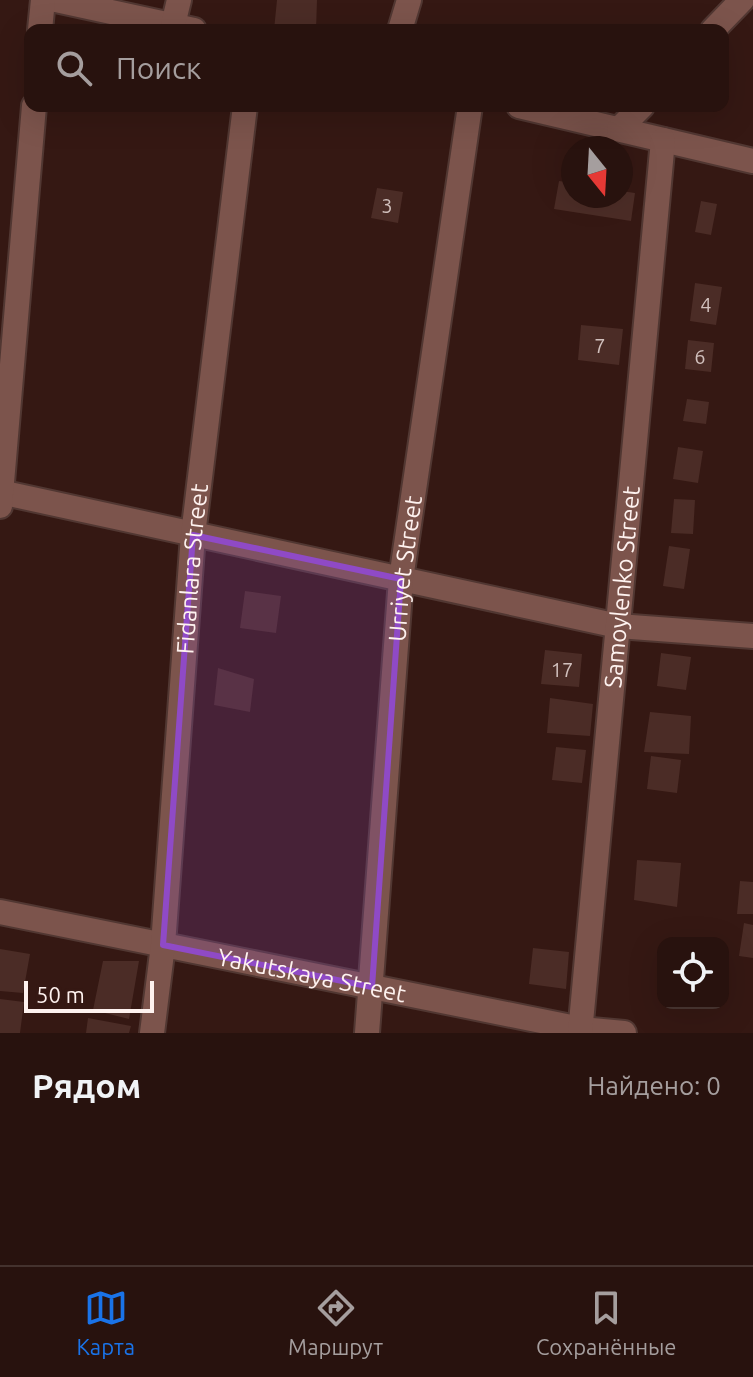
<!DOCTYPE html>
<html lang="ru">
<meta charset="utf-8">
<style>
body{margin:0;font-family:Ubuntu,sans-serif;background:#34201c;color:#f1f3f6}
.controls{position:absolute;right:24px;bottom:24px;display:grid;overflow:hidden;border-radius:16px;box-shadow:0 8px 32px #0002}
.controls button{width:72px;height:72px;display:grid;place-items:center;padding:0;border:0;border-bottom:2px solid #44322e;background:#28120e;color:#f1f3f6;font:40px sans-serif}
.compass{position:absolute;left:561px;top:136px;width:72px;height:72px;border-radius:50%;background:#28120e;box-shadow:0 8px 32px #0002;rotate:162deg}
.scale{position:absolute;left:24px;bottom:20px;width:130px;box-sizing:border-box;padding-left:8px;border:4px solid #fef2ef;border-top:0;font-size:22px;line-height:28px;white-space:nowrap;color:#fef2ef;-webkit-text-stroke:6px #351813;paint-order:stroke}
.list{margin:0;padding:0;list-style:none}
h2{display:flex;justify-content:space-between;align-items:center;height:104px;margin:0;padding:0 32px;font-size:34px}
h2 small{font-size:26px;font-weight:400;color:#a59e9e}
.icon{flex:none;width:44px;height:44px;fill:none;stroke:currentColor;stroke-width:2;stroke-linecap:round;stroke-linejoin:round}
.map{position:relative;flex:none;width:753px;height:1033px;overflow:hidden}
.search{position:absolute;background:#28120e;box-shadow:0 8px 32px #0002;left:24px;right:24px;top:24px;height:88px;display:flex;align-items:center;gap:20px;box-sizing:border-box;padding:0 28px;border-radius:16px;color:#a59e9e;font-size:30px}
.sheet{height:232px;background:#28120e}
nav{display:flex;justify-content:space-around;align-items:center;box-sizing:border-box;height:112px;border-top:2px solid #44322e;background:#28120e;font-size:22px;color:#a59e9e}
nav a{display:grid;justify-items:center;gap:4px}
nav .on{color:#1a73e8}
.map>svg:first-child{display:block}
.building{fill:#4b2c26}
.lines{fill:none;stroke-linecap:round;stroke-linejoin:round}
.minor-casing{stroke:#513732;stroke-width:28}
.minor{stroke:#7c544c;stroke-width:24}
.marked{fill:#8f4ac6;fill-opacity:0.2;stroke:#8f4ac6;stroke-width:6;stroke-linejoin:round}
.labels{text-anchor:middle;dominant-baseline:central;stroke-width:6;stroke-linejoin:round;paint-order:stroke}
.number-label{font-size:20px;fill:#d1c0bd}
.street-label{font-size:24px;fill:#fef2ef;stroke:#351813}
</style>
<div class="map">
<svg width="753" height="1033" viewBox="0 0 753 1033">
<rect width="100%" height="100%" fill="#351813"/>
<path class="building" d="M277 0H317L316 30H274Z
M559 181 573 183V196H621V191L635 193 631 221 554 209Z
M377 188 403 192 398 223 371 218Z
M701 201 717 204 711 235 695 232Z
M695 283 722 287 716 325 690 321Z
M581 325 623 329 619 365 578 360Z
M688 340 714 343 711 372 685 369Z
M687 399 709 402 706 424 683 421Z
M678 447 703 451 698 483 673 479Z
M674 499 695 500 693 534 671 533Z
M669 546 690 549 684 589 663 586Z
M245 591 281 596 276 633 240 628Z
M545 650 582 654 579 687 541 684Z
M661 653 691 657 686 690 657 686Z
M218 668 254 679 250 712 214 705Z
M550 698 593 704 590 736 547 733Z
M650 712 691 716 689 754 644 752Z
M556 747 586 750 582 783 552 780Z
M651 756 681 760 677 793 647 789Z
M637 860 681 863 677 907 634 900Z
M740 881 753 882V914H737Z
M744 923 753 925V958L739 956Z
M533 948 569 952 566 989 529 984Z
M0 949 30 954 23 993 0 991Z
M103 961H139L129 1019 93 1010Z
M0 999 24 1002 20 1033H0Z
M88 1018 131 1026 129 1033H86Z"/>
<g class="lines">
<defs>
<g id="minor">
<path d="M56 0 194 30"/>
<path d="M173 25 179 0"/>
<path d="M40 30 43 0"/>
<path d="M400 30 409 0"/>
<path d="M713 30 742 0"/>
<path d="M519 106 753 161"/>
<path d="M619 129 642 106"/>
<path d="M0 492 618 626 753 636"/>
<path d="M0 506 34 106"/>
<path id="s1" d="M0 912 581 1029 624 1033"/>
<path id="s2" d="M152 1033 163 945 193 535 245 106"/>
<path id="s3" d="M367 1033 401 579 470 106"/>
<path id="s4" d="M580 1033 663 140"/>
</g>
</defs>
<use href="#minor" class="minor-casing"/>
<use href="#minor" class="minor"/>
</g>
<path class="marked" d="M193 535 401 579 372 987 163 945Z"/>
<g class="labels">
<g class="number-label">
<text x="387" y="205">3</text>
<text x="706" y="304">4</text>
<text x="600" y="345">7</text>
<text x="700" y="356">6</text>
<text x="562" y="669">17</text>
</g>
<g class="street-label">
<text stroke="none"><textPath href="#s3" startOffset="466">Urriyet Street</textPath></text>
<text stroke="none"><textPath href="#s2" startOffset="466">Fidanlara Street</textPath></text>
<text stroke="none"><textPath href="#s4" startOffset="448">Samoylenko Street</textPath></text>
<text stroke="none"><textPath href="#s1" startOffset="318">Yakutskaya Street</textPath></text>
</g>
</g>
</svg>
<div class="controls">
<button><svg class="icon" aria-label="locate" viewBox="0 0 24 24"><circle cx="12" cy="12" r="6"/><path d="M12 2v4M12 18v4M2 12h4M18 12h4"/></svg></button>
</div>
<svg class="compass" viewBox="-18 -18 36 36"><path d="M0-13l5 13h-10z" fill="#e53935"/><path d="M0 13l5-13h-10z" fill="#a59e9e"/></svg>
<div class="scale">50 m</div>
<div class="search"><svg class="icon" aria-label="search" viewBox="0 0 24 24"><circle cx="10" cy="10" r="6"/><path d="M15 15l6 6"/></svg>Поиск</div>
</div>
<section class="sheet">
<h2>Рядом<small>Найдено: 0</small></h2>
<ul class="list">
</ul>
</section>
<nav>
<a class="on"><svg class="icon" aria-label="map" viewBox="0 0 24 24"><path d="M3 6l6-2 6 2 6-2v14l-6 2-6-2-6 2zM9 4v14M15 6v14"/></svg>Карта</a>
<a><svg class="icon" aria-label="directions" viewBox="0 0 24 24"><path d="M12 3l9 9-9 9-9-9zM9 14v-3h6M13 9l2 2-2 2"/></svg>Маршрут</a>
<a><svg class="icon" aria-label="saved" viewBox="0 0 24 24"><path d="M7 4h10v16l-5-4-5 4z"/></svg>Сохранённые</a>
</nav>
